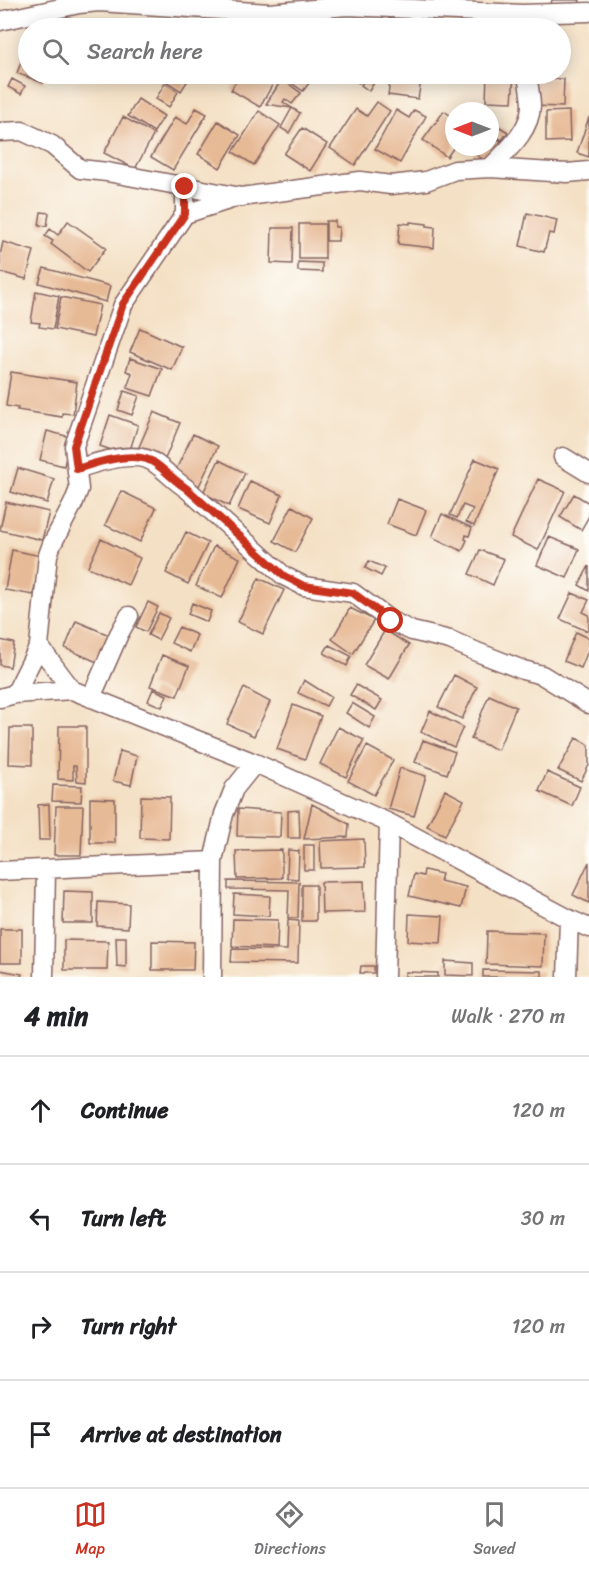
<!DOCTYPE html>
<meta charset="utf-8">
<style>
body{margin:0;font-family:Sriracha,sans-serif;background:#f2f2f2;color:#202124}
.compass{position:absolute;left:445px;top:102px;width:54px;height:54px;border-radius:50%;background:#fff;box-shadow:0 3px 15px #0003;rotate:270deg}
.stop{position:absolute;width:18px;height:18px;margin:-14px;border:4px solid #c8321e;border-radius:50%;background:#fff}
.stop.end{background:#c8321e;border-color:#fff;box-shadow:0 2px 6px #0008}
.list{margin:0;padding:0;list-style:none}
h2{display:flex;justify-content:space-between;align-items:center;height:78px;margin:0;padding:0 24px;font-size:26px}
h2 small{font-size:20px;font-weight:400;color:#757577}
.list li{display:grid;grid-template-columns:39px 1fr auto;gap:18px;align-items:center;box-sizing:border-box;height:108px;padding:0 24px;border-top:2px solid #e0e0e0}
.list b{display:block;font-size:22px;white-space:nowrap}
.list em{font-size:20px;font-style:normal;color:#757577}
.icon{flex:none;width:33px;height:33px;fill:none;stroke:currentColor;stroke-width:2;stroke-linecap:round;stroke-linejoin:round}
.map{position:relative;flex:none;width:589px;height:977px;overflow:hidden}
.search{position:absolute;background:#fff;box-shadow:0 3px 15px #0003;left:18px;right:18px;top:18px;height:66px;display:flex;align-items:center;gap:15px;box-sizing:border-box;padding:0 21px;border-radius:33px;color:#757577;font-size:22px}
.sheet{height:510px;background:#fff}
nav{display:flex;justify-content:space-around;align-items:center;box-sizing:border-box;height:84px;border-top:2px solid #e0e0e0;background:#fff;font-size:16px;color:#757577}
nav a{display:grid;justify-items:center;gap:3px}
nav .on{color:#c8321e}
.map>svg:first-child{display:block}
.building{fill:#e7ba96}
.lines{fill:none;stroke-linecap:round;stroke-linejoin:round}
.minor-casing{stroke:#866361;stroke-width:21}
.minor{stroke:#fff;stroke-width:18}
.route{stroke:#c8321e;stroke-width:8}
</style>
<div class="map">
<svg width="589" height="977" viewBox="0 0 589 977">
<rect width="100%" height="100%" fill="#fdfcf7"/>
<filter id="ink" filterUnits="userSpaceOnUse"><feTurbulence type="fractalNoise" baseFrequency=".0167" numOctaves="2"/><feDisplacementMap in="SourceGraphic" scale="12" xChannelSelector="R" yChannelSelector="G"/><feConvolveMatrix kernelMatrix="1 2 1 2 8 2 1 2 1" color-interpolation-filters="sRGB"/></filter>
<filter id="wash" filterUnits="userSpaceOnUse"><feTurbulence type="fractalNoise" baseFrequency=".008" numOctaves="4" result="noise"/><feDisplacementMap in="SourceGraphic" scale="24" xChannelSelector="R" yChannelSelector="G"/><feGaussianBlur stdDeviation="1.35" result="paint"/><feColorMatrix in="noise" values="0 0 0 0 0 0 0 0 0 0 0 0 0 0 0 0 0 1.4 0 .05"/><feComposite in="paint" operator="in"/></filter>
<g filter="url(#wash)">
<rect width="100%" height="100%" fill="#f4e0c4"/>
<g id="blocks">
<path class="building" d="M552 0H580L578 8 551 4Z
M100 23 127 26V28H99Z
M28 43V74H46L43 83 17 73Z
M155 74H192L181 91Z
M240 74H264L275 80 260 107 231 90Z
M285 74H316L303 91 283 77Z
M344 74H365L359 83Z
M369 74H374L378 76 369 91 361 85Z
M391 74H422L418 99 388 95Z
M487 74H514L512 102 486 101Z
M533 78 564 79 563 107 532 106Z
M12 79 25 86 21 94 8 87Z
M282 79 301 93 292 104 285 99 283 102 292 108 266 104Z
M165 83 178 92 169 107 156 99Z
M138 99 164 116 154 132 128 116Z
M377 102 390 111 355 165 330 148 356 109 367 116Z
M196 108 207 114 173 170 151 157 175 117 187 124Z
M292 108 300 113 289 133 281 128Z
M396 110 409 118 414 110 426 116 400 163 375 149Z
M259 111 280 125 254 165 233 152Z
M444 111 454 118V147L447 157 423 140Z
M569 111 570 141 546 142V112Z
M123 117 154 134 135 169 104 153Z
M589 117V157L577 153Z
M218 121 240 135 220 168 198 154Z
M490 121 508 132 502 140 490 132Z
M302 128 327 144 310 171 284 154Z
M490 134 501 141 487 162 465 147H490Z
M41 212 49 213 47 226 39 225Z
M527 213 557 220 554 234 549 233 544 252 520 246Z
M68 221 106 248 88 272 51 244 53 241 45 236 50 229 58 235Z
M326 221H335V227H339L338 241H326Z
M410 222 427 224V226L435 227 434 248 398 244 400 223 410 224Z
M299 224H325V259H299Z
M272 228H293L292 264 271 263Z
M3 242 34 251 26 279 0 272V255Z
M298 262 322 263V272L298 271Z
M44 268 110 286 106 302 39 283Z
M36 291 59 296 53 329 39 327 40 323 31 322Z
M61 297 100 305 93 337 55 329Z
M140 328 182 347 172 370 130 352Z
M130 358 162 369 152 396 127 388 132 373 126 371Z
M11 372 77 382 73 414 62 413V417L17 410 18 408 6 406Z
M124 391 139 396 132 415 118 410Z
M154 412 180 423 165 459 139 447Z
M110 415 138 425 128 456 100 446Z
M47 431 70 437 64 466 40 460Z
M193 434 218 446 199 486 174 474Z
M475 459 499 469 474 526 466 522 473 509 463 505 457 518 450 515Z
M219 460 245 473 229 506 203 493Z
M18 468 54 479 47 503 11 492Z
M538 479 565 491 538 550 511 537Z
M250 481 282 495 270 523 238 509Z
M121 491 156 508 140 542 105 525Z
M574 494 589 503V516L581 530 560 517Z
M397 499 426 510 416 535 387 524Z
M6 502 49 512 42 540 0 530Z
M292 506 313 518 295 552 274 541Z
M442 514 472 528 469 536 466 535 465 539 467 540 462 551 432 537Z
M186 532 208 543 188 584 166 573Z
M549 537 579 549 567 578 537 565Z
M101 539 140 558 128 585 88 567Z
M214 546 240 558 222 598 196 586Z
M12 550 41 556 33 595 5 590Z
M480 550 504 559 493 585 469 574Z
M369 561 385 568 381 576 365 568Z
M589 566V591L579 585Z
M259 578 284 590 263 634 238 622Z
M572 593 589 600 583 612 589 615V632L560 619Z
M148 602 158 607 146 632 136 627Z
M192 603 211 611 207 622 188 614Z
M350 608 374 620 353 654 332 639Z
M159 613 169 618 158 640 148 635Z
M76 621 109 635 97 662 65 648Z
M179 627 197 635 190 652 171 643Z
M385 630 409 645 389 679 364 665Z
M576 632 589 638V648L581 668 564 661Z
M0 640 14 643 10 667 0 665Z
M329 645 351 656 347 666 324 653Z
M162 655 189 666 177 696 150 686Z
M454 675 477 687 462 719 438 707Z
M304 680 331 697 326 706 298 693Z
M356 685 382 700 376 710 350 695Z
M244 688 270 702 254 736 227 724Z
M153 689 167 695 162 707 148 701Z
M489 695 516 707 498 750 471 739Z
M352 703 375 717 369 728 346 713Z
M293 705 321 716 305 759 277 749Z
M430 711 463 727 454 747 421 732Z
M59 726H86V782L77 781 76 766H73V780L58 779Z
M338 727 364 740 346 777 320 764Z
M10 728H32V765L9 764Z
M576 738 589 745V765L581 781 558 770Z
M423 740 455 752 447 774 415 762Z
M367 746 393 760 374 795 348 781Z
M120 751 137 756 131 785 113 781Z
M400 768 426 776 414 816 388 809Z
M547 772 580 787 572 806 539 791Z
M53 785 82 786 81 802 52 801Z
M445 790 464 800 445 835 427 826Z
M141 796 170 797 169 839 140 838Z
M90 798 115 799V843H90Z
M49 804 50 840H39L38 805Z
M312 804 349 824 348 837 304 839Z
M56 806H83L81 855H54Z
M238 809 281 812 280 837 237 836Z
M299 810 300 838H288V811Z
M364 839 365 867 321 868 320 841Z
M304 845H314V870H304Z
M282 850V878L237 879 236 851Z
M288 850 299 851 298 879 287 878Z
M589 862V903L573 895Z
M424 870 442 874 440 881 466 887 461 908 409 896 414 874 423 876Z
M228 881 299 882 298 918H288L289 890 228 889Z
M364 881 365 912 322 913 321 882Z
M302 885H316V921H302Z
M64 891 93 892V923H63Z
M234 894 270 896 269 916 233 914Z
M98 902 129 904 128 928 97 926Z
M409 914 443 916 441 943 408 941Z
M233 919 278 920 277 948 232 946Z
M288 920 299 921 298 963 231 962 232 949 287 950Z
M0 929H22V963H0Z
M487 931 544 933 543 966 486 964Z
M116 937H126V967L117 966Z
M64 940 108 941 107 970H64Z
M152 941 194 942 193 970H152Z
M445 961 473 963V976L445 975Z
M361 966H374V973H360Z
M0 970 22 974 21 977H0Z
M483 970 542 971V977H483Z
M405 972 438 973V977H405Z"/>
</g>
</g>
<g filter="url(#ink)">
<use href="#blocks" fill-opacity="0" stroke="#866361" stroke-width="1.5"/>
<g class="lines">
<defs>
<path id="minor" d="M0 21 79 4 99 2 269 13 347 6 522 14 589 12
M0 132 22 131 52 145 80 169 107 172 241 197 360 181 391 185 426 181 455 170 490 168 567 173 589 171
M490 168C506 151 530 132 531 106 531 96 528 84 527 74
M185 214 238 197
M563 457 589 473
M77 469C97 462 138 449 156 464 167 472 175 481 186 488L284 576 304 586 353 593 391 621 412 631 450 640 477 652 523 670 542 675 589 704
M39 646 72 690
M15 694 39 646 48 555 52 544 73 504 79 489 74 446 123 305 185 214V187
M0 698 15 694 72 690 255 763 389 823 569 919 589 928
M91 698 119 634 129 616
M0 871 213 861
M44 977 46 869
M212 977 213 861 224 814 234 789 255 763
M385 977 389 823
M567 977 569 919"/>
</defs>
<use href="#minor" class="minor-casing"/>
<use href="#minor" class="minor"/>
</g>
</g>
<g class="lines" filter="url(#ink)">
<path class="route" d="M185 187V214L123 304 74 446 77 469C97 462 138 449 156 464 167 472 175 481 186 488L284 576 304 586 353 593 391 621"/>
</g>
</svg>
<svg class="compass" viewBox="-18 -18 36 36"><path d="M0-13l5 13h-10z" fill="#e53935"/><path d="M0 13l5-13h-10z" fill="#757577"/></svg>
<div class="stop" style="left:391px;top:621px"></div>
<div class="stop end" style="left:185px;top:187px"></div>
<div class="search"><svg class="icon" aria-label="search" viewBox="0 0 24 24"><circle cx="10" cy="10" r="6"/><path d="M15 15l6 6"/></svg>Search here</div>
</div>
<section class="sheet">
<h2>4 min<small>Walk · 270 m</small></h2>
<ul class="list">
<li><svg class="icon" aria-label="ahead" viewBox="0 0 24 24"><path d="M12 20V5M6 11l6-6 6 6"/></svg><div><b>Continue</b></div><em>120 m</em></li>
<li><svg class="icon" aria-label="left" viewBox="0 0 24 24"><path d="M17 20v-9H6M10 6l-5 5 5 5"/></svg><div><b>Turn left</b></div><em>30 m</em></li>
<li><svg class="icon" aria-label="right" viewBox="0 0 24 24"><path d="M7 20v-9h11M14 6l5 5-5 5"/></svg><div><b>Turn right</b></div><em>120 m</em></li>
<li><svg class="icon" aria-label="arrive" viewBox="0 0 24 24"><path d="M6 21V4h12l-3 4 3 4H6"/></svg><div><b>Arrive at destination</b></div></li>
</ul>
</section>
<nav>
<a class="on"><svg class="icon" aria-label="map" viewBox="0 0 24 24"><path d="M3 6l6-2 6 2 6-2v14l-6 2-6-2-6 2zM9 4v14M15 6v14"/></svg>Map</a>
<a><svg class="icon" aria-label="directions" viewBox="0 0 24 24"><path d="M12 3l9 9-9 9-9-9zM9 14v-3h6M13 9l2 2-2 2"/></svg>Directions</a>
<a><svg class="icon" aria-label="saved" viewBox="0 0 24 24"><path d="M7 4h10v16l-5-4-5 4z"/></svg>Saved</a>
</nav>
